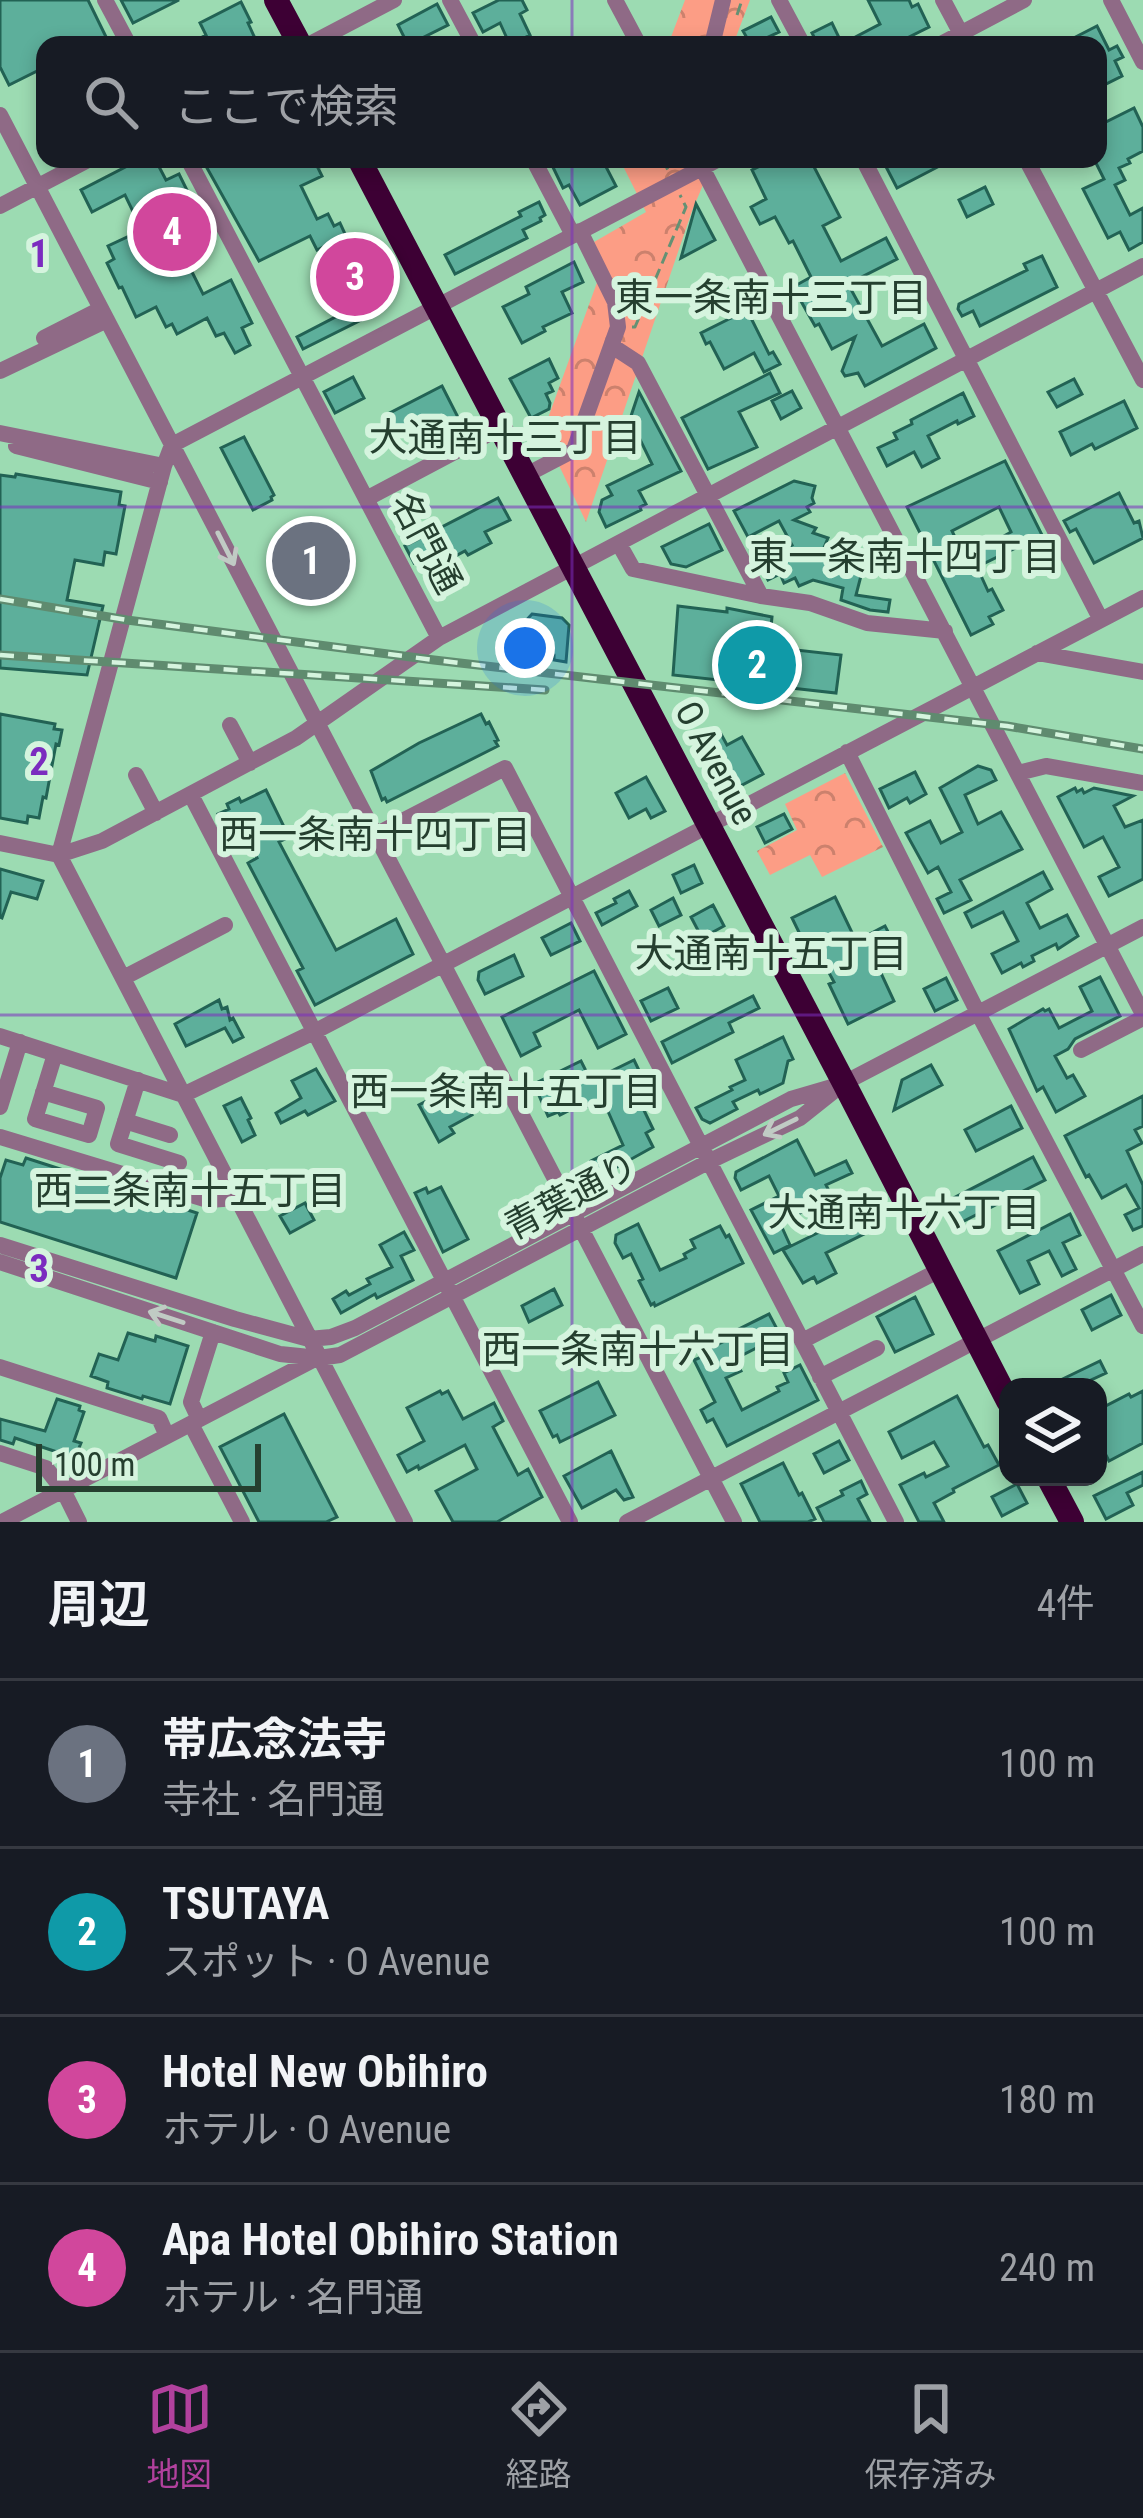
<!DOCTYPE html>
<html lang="ja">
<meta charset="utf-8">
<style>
body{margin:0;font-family:"Roboto Condensed","Noto Sans JP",sans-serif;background:#20242c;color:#f1f3f6}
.controls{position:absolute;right:36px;bottom:36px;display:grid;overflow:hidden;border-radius:24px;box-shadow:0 6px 18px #0003}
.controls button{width:108px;height:108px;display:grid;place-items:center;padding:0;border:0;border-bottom:3px solid #363941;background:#171b24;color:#f1f3f6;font:60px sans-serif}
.scale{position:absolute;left:36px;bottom:30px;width:225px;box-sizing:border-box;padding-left:12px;border:6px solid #253f2f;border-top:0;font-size:33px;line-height:42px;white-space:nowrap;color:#253f2f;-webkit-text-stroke:9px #d5f4de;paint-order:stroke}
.you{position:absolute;left:525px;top:648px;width:42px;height:42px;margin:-30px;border:9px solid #fff;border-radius:50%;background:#1a73e8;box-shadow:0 0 0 18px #1a73e833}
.badge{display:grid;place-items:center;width:78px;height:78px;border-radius:50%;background:#b1419d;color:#fff;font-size:39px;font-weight:700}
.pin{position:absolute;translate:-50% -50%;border:6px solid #fff;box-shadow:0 3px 12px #0006}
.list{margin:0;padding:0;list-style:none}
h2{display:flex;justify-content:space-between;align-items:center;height:156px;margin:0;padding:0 48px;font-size:51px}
h2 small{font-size:39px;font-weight:400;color:#9ea1a6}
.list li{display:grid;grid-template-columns:78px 1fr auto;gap:36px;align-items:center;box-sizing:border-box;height:168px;padding:0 48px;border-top:3px solid #363941}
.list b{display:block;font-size:45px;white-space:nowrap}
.list p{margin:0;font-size:39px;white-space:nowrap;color:#9ea1a6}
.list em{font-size:39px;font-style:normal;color:#9ea1a6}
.icon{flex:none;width:66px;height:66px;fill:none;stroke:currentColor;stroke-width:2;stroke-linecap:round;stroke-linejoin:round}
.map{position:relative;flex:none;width:1143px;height:1522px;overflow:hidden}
.search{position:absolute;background:#171b24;box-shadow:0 6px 18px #0003;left:36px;right:36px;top:36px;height:132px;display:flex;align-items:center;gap:30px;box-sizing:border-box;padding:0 42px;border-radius:24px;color:#9ea1a6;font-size:45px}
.sheet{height:828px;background:#171b24}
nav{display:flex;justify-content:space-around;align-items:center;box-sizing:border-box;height:168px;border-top:3px solid #363941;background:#171b24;font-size:33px;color:#9ea1a6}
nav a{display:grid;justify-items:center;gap:6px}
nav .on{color:#b1419d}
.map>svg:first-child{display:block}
.park{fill:url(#park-crowns)}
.building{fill:#5daf9b;stroke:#226254;stroke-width:3;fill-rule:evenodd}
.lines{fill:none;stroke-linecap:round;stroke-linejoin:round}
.path{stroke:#649174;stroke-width:3;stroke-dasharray:12 6;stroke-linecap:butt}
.minor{stroke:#8f6a86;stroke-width:16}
.highway{stroke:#3d0034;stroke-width:24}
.rail-casing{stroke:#5f8b6f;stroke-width:9}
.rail{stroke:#d5f4de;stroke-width:4.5;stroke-dasharray:14;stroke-linecap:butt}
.oneway{stroke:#c0cbc4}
.grid{fill:none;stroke:#7b2cbf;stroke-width:3;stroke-opacity:0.55}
.labels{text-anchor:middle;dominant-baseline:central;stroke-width:12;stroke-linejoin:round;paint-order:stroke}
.street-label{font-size:36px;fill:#253f2f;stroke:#d5f4de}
.neighbourhood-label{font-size:39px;fill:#253f2f;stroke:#d5f4de}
.grid-label{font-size:39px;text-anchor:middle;font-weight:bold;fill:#7b2cbf;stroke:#d5f4de;stroke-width:12;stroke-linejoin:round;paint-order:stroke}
</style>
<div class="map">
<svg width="1143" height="1522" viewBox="0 0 1143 1522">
<defs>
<pattern id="park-crowns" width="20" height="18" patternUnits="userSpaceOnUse" patternTransform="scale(3)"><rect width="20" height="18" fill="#fc9d85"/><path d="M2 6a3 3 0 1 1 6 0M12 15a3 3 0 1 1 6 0" fill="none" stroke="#cc816d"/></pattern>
</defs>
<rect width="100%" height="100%" fill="#9cdbb2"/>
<path class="park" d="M685 0H750L733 45H668Z
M626 159H714L692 211 586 522 543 432 604 263 594 242 646 212 623 166Z
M845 773 883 847 822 877 810 855 770 875 757 851 797 830 785 804Z"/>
<path class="building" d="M0 0H88L110 45H45V67L9 85 0 67Z
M121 0H179L133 23Z
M499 0H522L527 10 520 14 530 35 510 45 500 23 483 32 473 13Z
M868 0H909L912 7 918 4 929 27 893 45H818L812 33 832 23 842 44 880 24Z
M241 2 251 22 248 23 258 45H187L206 35 200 23Z
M437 4 448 25 408 45 398 25Z
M771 17 779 32 751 45 743 31Z
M1097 26 1109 50 1117 46 1123 57 1115 61 1122 76 1098 88V45H1060Z
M1134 108 1143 127V151L1128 159 1130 163 1119 168 1125 180 1115 185 1130 215 1143 208V242L1129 250 1120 232 1108 238 1083 189 1104 179 1094 159H1098V126Z
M141 159H155L166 180 179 174 211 239 193 248 194 251 184 256 203 294 231 280 252 323 242 328 250 345 235 353 224 333 216 336 207 318 177 334 172 324 166 327 156 307 136 317 122 287 119 288 107 263 114 259 108 246 142 230 125 195 92 212 81 190Z
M202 159H335L318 168 322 176 301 186 317 219 328 214 334 226 340 223 346 236 317 250 310 236 259 261Z
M549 159H602L616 186 580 205 569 185 563 188Z
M774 159H810L840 217 823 226 841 261 886 238 897 259 848 284 882 346 924 324 936 348 865 386 858 373 845 376 842 371 855 337 832 349 819 324 815 326 793 287 811 277 793 241 789 243 775 217 760 224 751 207 766 199 752 170Z
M882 159H953L897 188Z
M985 187 993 204 967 217 959 200Z
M539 202 545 215 540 218 541 221 523 230 527 238 455 274 445 255 521 216 519 212Z
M696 204 715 240 681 258Z
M331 255 339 273 374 256 385 280 352 297 363 319 303 349 297 337 343 313 318 261Z
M1042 256 1057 287 980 326 973 311 962 316 958 309 959 304 1027 270 1024 264Z
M574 262 583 282 562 292 572 313 543 327 545 331 522 343 503 307 529 294 526 287Z
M747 310 769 354 773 352 780 364 764 372 754 353 724 369 710 342 706 344 701 333Z
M549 359 558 378 549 383 553 391 546 394 550 403 549 409 531 418 510 379Z
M770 373 780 393 739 412 757 447 708 469 682 418Z
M353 377 364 398 335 413 324 392Z
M1074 379 1082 394 1057 407 1048 392Z
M442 386 465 431 433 447 393 433 384 416Z
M792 391 801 408 781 419 772 401Z
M639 392 681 471 639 491 646 504 640 507 641 510 606 527 599 512 602 500 612 495 607 486 652 464 630 419Z
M963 393 974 416 958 424 957 421 928 436 939 458 922 467 914 452 887 466 878 448 897 439 894 433 912 424 911 420Z
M1124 401 1137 428 1095 449 1092 444 1071 455 1060 432Z
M244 437 274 495 271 497 272 500 253 510 221 448Z
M1005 461 1052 555 1036 562 1026 543 977 567 988 591 992 589 1003 610 989 617 993 624 971 635 907 507ZM999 507 1011 532 965 558 952 531Z
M16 474 121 492 119 505 125 506 116 554 105 552 103 565 75 560 67 600 103 606 87 675 0 668V475L15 477Z
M794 481 815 486 812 498 814 503 807 507 810 512 794 520 816 528 813 533 828 538 820 557 863 568 856 595 890 600 888 612 870 610 841 600 843 588 813 580 799 586 795 578 784 583 780 574 768 580 759 561 792 545 779 521 748 537 734 511Z
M1119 493 1134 523 1139 521 1143 538 1094 563 1076 529 1070 532 1064 521Z
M498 498 510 520 485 532 491 543 468 555 465 551 424 573 418 561 414 563 405 546Z
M315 519 341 572 312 586 307 576 296 582 280 551 291 545 285 534Z
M709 524 722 550 686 567 671 564 662 547Z
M678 606 727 612V608L772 617 769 647 841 655 836 693 673 675Z
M532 614 562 618 569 625 566 662 554 660V655L515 651V645H510L512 625 521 626Z
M0 714 55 724 54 729 62 730 59 745 56 744 46 798 43 797 39 818 28 816 27 823 0 818Z
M481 714 486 724 489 722 498 740 495 741 498 746 387 802 385 798 382 800 371 771 419 743Z
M721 734 727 745 742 737 763 774 727 793 700 745Z
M978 766 991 770 996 780 965 795 978 824 1001 812 1022 849 960 880 971 900 944 913 937 899 951 892 938 867 928 873 906 833 930 821 941 843 962 832 940 788Z
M915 772 926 794 910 803 907 798 889 808 880 789Z
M646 777 665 811 651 818 646 809 629 818 616 793Z
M1075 788 1077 792 1082 789 1084 793 1094 788 1133 796 1114 806 1125 827 1143 820V879L1109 896 1099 877 1119 867 1103 837 1084 847 1058 797Z
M266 790 289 837 279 842 336 950 396 919 413 954 315 1005 297 971 303 968 248 863 257 858 243 832 230 838 218 814 229 809 227 804 239 798 241 802Z
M784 814 792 829 765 843 757 827Z
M694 865 702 883 681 893 673 875Z
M0 869 43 881 37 899 11 892 2 918 0 917Z
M1043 872 1052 889 1027 903 1040 928 1067 915 1078 936 1058 949 1056 944 1032 956 1034 961 1023 967 1021 963 1002 973 992 954 1018 941 1003 912 972 927 965 913Z
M629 891 637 906 602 925 596 913 616 903 614 899Z
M835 897 856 941 885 926 895 945 873 956 894 1001 848 1024 829 984 834 982 820 956 812 959 792 918Z
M673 898 681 915 659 926 651 910Z
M713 905 724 926 702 938 691 917Z
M571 923 580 941 551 955 542 938Z
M698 943 707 963 688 973 678 953Z
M514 955 523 976 485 994 478 980 479 972Z
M594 971 626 1034 598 1048 579 1010 534 1033 540 1046 521 1056 502 1017Z
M1100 977 1120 1016 1075 1039 1068 1049 1055 1056 1067 1078 1073 1075 1085 1096 1056 1112 1043 1087 1037 1091 1009 1029 1043 1009 1045 1011 1049 1009 1059 1028 1092 1011 1080 987Z
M946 978 957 1000 935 1011 924 989Z
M668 988 678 1008 651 1021 641 1001Z
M753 996 759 1008 729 1023 733 1032 672 1063 662 1042Z
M219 1000 222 1009 227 1007 230 1020 233 1018 243 1037 233 1042 225 1028 186 1046 175 1024Z
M783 1037 793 1059 788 1061 783 1083 760 1094 758 1090 733 1102 737 1109 710 1123 702 1119 696 1108 732 1090 730 1087 745 1080 736 1060Z
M634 1060 644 1081 650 1078 658 1092 640 1102 653 1129 646 1133 653 1147 599 1177 591 1161 623 1145 602 1098 588 1106 586 1102 560 1115 558 1112 548 1116 534 1084 581 1061 591 1081Z
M931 1065 942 1085 894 1110 902 1080Z
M316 1069 335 1101 308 1115 305 1111 281 1123 276 1113 301 1098 292 1081Z
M456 1086 472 1115 450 1127 454 1133 439 1142 419 1105Z
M1143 1096V1126L1135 1130 1142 1143 1127 1151 1143 1185V1226L1133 1230 1125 1215 1139 1208 1126 1185 1102 1198 1089 1175 1086 1177 1065 1136Z
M241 1098 251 1118 248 1120 255 1135 242 1142 224 1106Z
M1011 1106 1022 1128 976 1151 965 1130Z
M797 1140 815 1175 846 1161 852 1173 826 1185 832 1197 780 1223 790 1245 774 1253 751 1210 779 1196 769 1176 741 1190 735 1178 736 1172Z
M1033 1157 1045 1180 956 1225 944 1203Z
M26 1158 197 1213 176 1278 0 1222V1178L6 1160 23 1165Z
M441 1187 468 1239 443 1252 415 1193 426 1188 428 1193Z
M305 1203 314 1220 290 1233 280 1216Z
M856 1214 866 1233 826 1253 836 1273 817 1283 814 1277 803 1283 783 1250Z
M1070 1214 1080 1235 1063 1243 1076 1269 1062 1276 1049 1251 1028 1261 1039 1284 1020 1293 998 1251Z
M638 1224 660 1270 686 1258 684 1254 695 1248 691 1240 720 1226 726 1237 729 1235 743 1263 655 1306 654 1303 651 1305 639 1281 643 1279 631 1254 623 1258 615 1243 616 1235Z
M404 1232 414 1250 401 1256 413 1280 377 1298 375 1294 341 1313 333 1299 346 1291 349 1295 370 1284 367 1279 392 1267 380 1245Z
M554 1289 562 1305 529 1322 522 1306Z
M1111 1295 1121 1315 1092 1330 1082 1310Z
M915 1297 933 1334 895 1352 877 1317Z
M769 1314 777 1329 769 1333 772 1340 735 1359 741 1371 726 1378 742 1410 779 1391 777 1387 788 1382 784 1373 800 1365 818 1400 727 1446 713 1419 707 1422 701 1410 715 1402 694 1360 704 1356 702 1352 735 1336 733 1332Z
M128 1333 155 1341 156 1336 188 1346 170 1404 143 1396 142 1399 107 1388 108 1382 91 1376 99 1354 118 1360Z
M1100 1361 1106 1373 1089 1381 1092 1387H1046Z
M598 1382 615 1415 560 1442 557 1435 553 1437 540 1411Z
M440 1391 442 1394 448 1391 463 1419 494 1403 503 1421 493 1427 518 1475 528 1469 542 1497 497 1522H453L436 1491 477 1469 465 1445 419 1469 418 1466 407 1472 398 1455 424 1441 407 1408Z
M1143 1391V1443L1109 1461 1098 1440V1410L1129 1394 1131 1397Z
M957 1396 984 1447 988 1445 999 1465 953 1489 954 1492 934 1503 944 1522H919L900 1485 924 1473 926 1477 948 1466 934 1442 902 1458 889 1432Z
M57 1399 80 1406 79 1410 84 1412 74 1441 81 1443 79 1448 85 1457 72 1462 58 1458 60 1453 15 1438 13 1444 0 1440V1419L45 1431Z
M284 1414 337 1517 326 1522H259L220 1447Z
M839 1441 849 1460 824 1473 814 1454Z
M611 1451 633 1497 624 1500 616 1490 582 1508 564 1476Z
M783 1463 799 1495 802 1493 815 1519 808 1522H760L741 1484Z
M1143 1472V1485L1127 1493 1133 1505 1106 1519 1094 1496Z
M861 1481 867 1494 858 1499 870 1522H824L817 1508 843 1495 841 1491Z
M1017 1484 1027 1503 1002 1516 992 1497Z"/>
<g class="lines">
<path class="path" d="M737 15 742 0
M662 159 668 170
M632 327H635L686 207 680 195"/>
<path class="minor" d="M105 0 129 45
M450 0 474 45
M615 0 639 45
M779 0 803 45
M943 0 967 45
M1111 0 1143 62
M308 45 394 0
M712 45 723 0
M939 45 1024 0
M0 115 734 1522
M188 159 439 638
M533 159 573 235
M863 159 1101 620
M1026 159 1143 380
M698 160 1143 1014
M0 206 90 159
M44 338 101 309
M612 346 638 363 761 596 810 603 867 623 945 631
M0 371 107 320
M0 433 164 466
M16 446 160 482
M526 475 574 450 618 327 615 302 580 231
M366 499 500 428
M619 544 633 569 761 596
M1037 653 1143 672
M230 725 250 763
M847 752 978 1013 1143 1326
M1018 773 1046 766 1143 783
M136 775 156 813
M191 795 570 1522
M375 835 505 768 896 1522
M0 843 59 855 102 841 296 738 439 638 1143 266
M123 978 225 925
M0 1036 183 1095 314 1032 1143 598
M1081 1050 1143 1018
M138 1080 118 1144 179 1163
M43 1092 97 1108 89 1135 35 1119 55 1054
M0 1107 20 1042
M125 1121 170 1135
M0 1137 208 1200 237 1198
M0 1245 235 1319 309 1339 331 1337 355 1328 791 1099 832 1087
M0 1262 280 1354 319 1358 340 1355 710 1161 800 1118 844 1083 1143 927
M802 1341 940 1270
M0 1367 159 1418 167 1436
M820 1377 877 1348
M199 1419 191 1402 213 1332
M191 1424 242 1522
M0 1453 46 1468 63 1490 79 1522
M2 1522 315 1359
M405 1522 59 855 164 466 172 445 719 159
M627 1522 1143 1254"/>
<path class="highway" d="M276 0 300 45
M359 159 844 1083 1008 1401
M1048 1477 1072 1522"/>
<defs>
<path id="rail" d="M0 599 127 620 434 660 1007 726 1143 749
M0 655 545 690"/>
</defs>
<use href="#rail" class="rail-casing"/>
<use href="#rail" class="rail"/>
</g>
<defs><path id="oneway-shaft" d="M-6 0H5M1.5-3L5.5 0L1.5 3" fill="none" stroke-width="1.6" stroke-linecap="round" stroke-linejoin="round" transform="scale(3)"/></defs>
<g class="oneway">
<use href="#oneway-shaft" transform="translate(226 549) rotate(63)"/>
<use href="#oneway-shaft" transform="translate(780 1127) rotate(154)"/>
<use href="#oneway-shaft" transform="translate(166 1317) rotate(-162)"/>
</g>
<path class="grid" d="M572 0V45M572 159V1522M0 507H1143M0 1015H1143"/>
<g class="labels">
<g class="street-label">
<text transform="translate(426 543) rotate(62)">名門通</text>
<text transform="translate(716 763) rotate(62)">O Avenue</text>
<text transform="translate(571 1196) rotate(-28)">青葉通り</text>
</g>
<g class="neighbourhood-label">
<text x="771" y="298">東一条南十三丁目</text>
<text x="505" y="438">大通南十三丁目</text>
<text x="905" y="557">東一条南十四丁目</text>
<text x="375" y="835">西一条南十四丁目</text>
<text x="771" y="954">大通南十五丁目</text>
<text x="506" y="1092">西一条南十五丁目</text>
<text x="190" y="1191">西二条南十五丁目</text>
<text x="904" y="1213">大通南十六丁目</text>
<text x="638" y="1350">西一条南十六丁目</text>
</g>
</g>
<g class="grid-label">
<text x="39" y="267">1</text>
<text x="39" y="775">2</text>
<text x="39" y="1282">3</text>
</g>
</svg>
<div class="controls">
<button><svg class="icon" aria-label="layers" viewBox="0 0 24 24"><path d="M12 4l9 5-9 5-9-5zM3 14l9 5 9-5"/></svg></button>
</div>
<div class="scale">100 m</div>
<div class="you"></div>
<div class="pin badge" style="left:311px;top:561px;background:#6b7280">1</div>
<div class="pin badge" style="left:757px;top:665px;background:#0f9aa8">2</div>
<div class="pin badge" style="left:355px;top:277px;background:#d1479c">3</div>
<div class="pin badge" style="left:172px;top:232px;background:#d1479c">4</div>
<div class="search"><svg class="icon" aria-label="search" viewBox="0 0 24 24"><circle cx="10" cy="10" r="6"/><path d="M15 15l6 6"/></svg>ここで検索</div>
</div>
<section class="sheet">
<h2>周辺<small>4件</small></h2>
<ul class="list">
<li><span class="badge" style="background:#6b7280">1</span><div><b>帯広念法寺</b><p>寺社 · 名門通</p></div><em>100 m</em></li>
<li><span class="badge" style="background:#0f9aa8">2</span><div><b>TSUTAYA</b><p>スポット · O Avenue</p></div><em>100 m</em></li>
<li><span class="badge" style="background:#d1479c">3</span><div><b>Hotel New Obihiro</b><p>ホテル · O Avenue</p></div><em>180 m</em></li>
<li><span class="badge" style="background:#d1479c">4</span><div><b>Apa Hotel Obihiro Station</b><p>ホテル · 名門通</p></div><em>240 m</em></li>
</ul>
</section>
<nav>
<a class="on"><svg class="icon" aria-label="map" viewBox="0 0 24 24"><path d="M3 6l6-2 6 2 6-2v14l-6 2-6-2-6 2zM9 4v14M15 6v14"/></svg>地図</a>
<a><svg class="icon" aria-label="directions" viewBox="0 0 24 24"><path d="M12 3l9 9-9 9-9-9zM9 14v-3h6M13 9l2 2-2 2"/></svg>経路</a>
<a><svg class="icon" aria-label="saved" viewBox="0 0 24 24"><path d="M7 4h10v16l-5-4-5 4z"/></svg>保存済み</a>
</nav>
